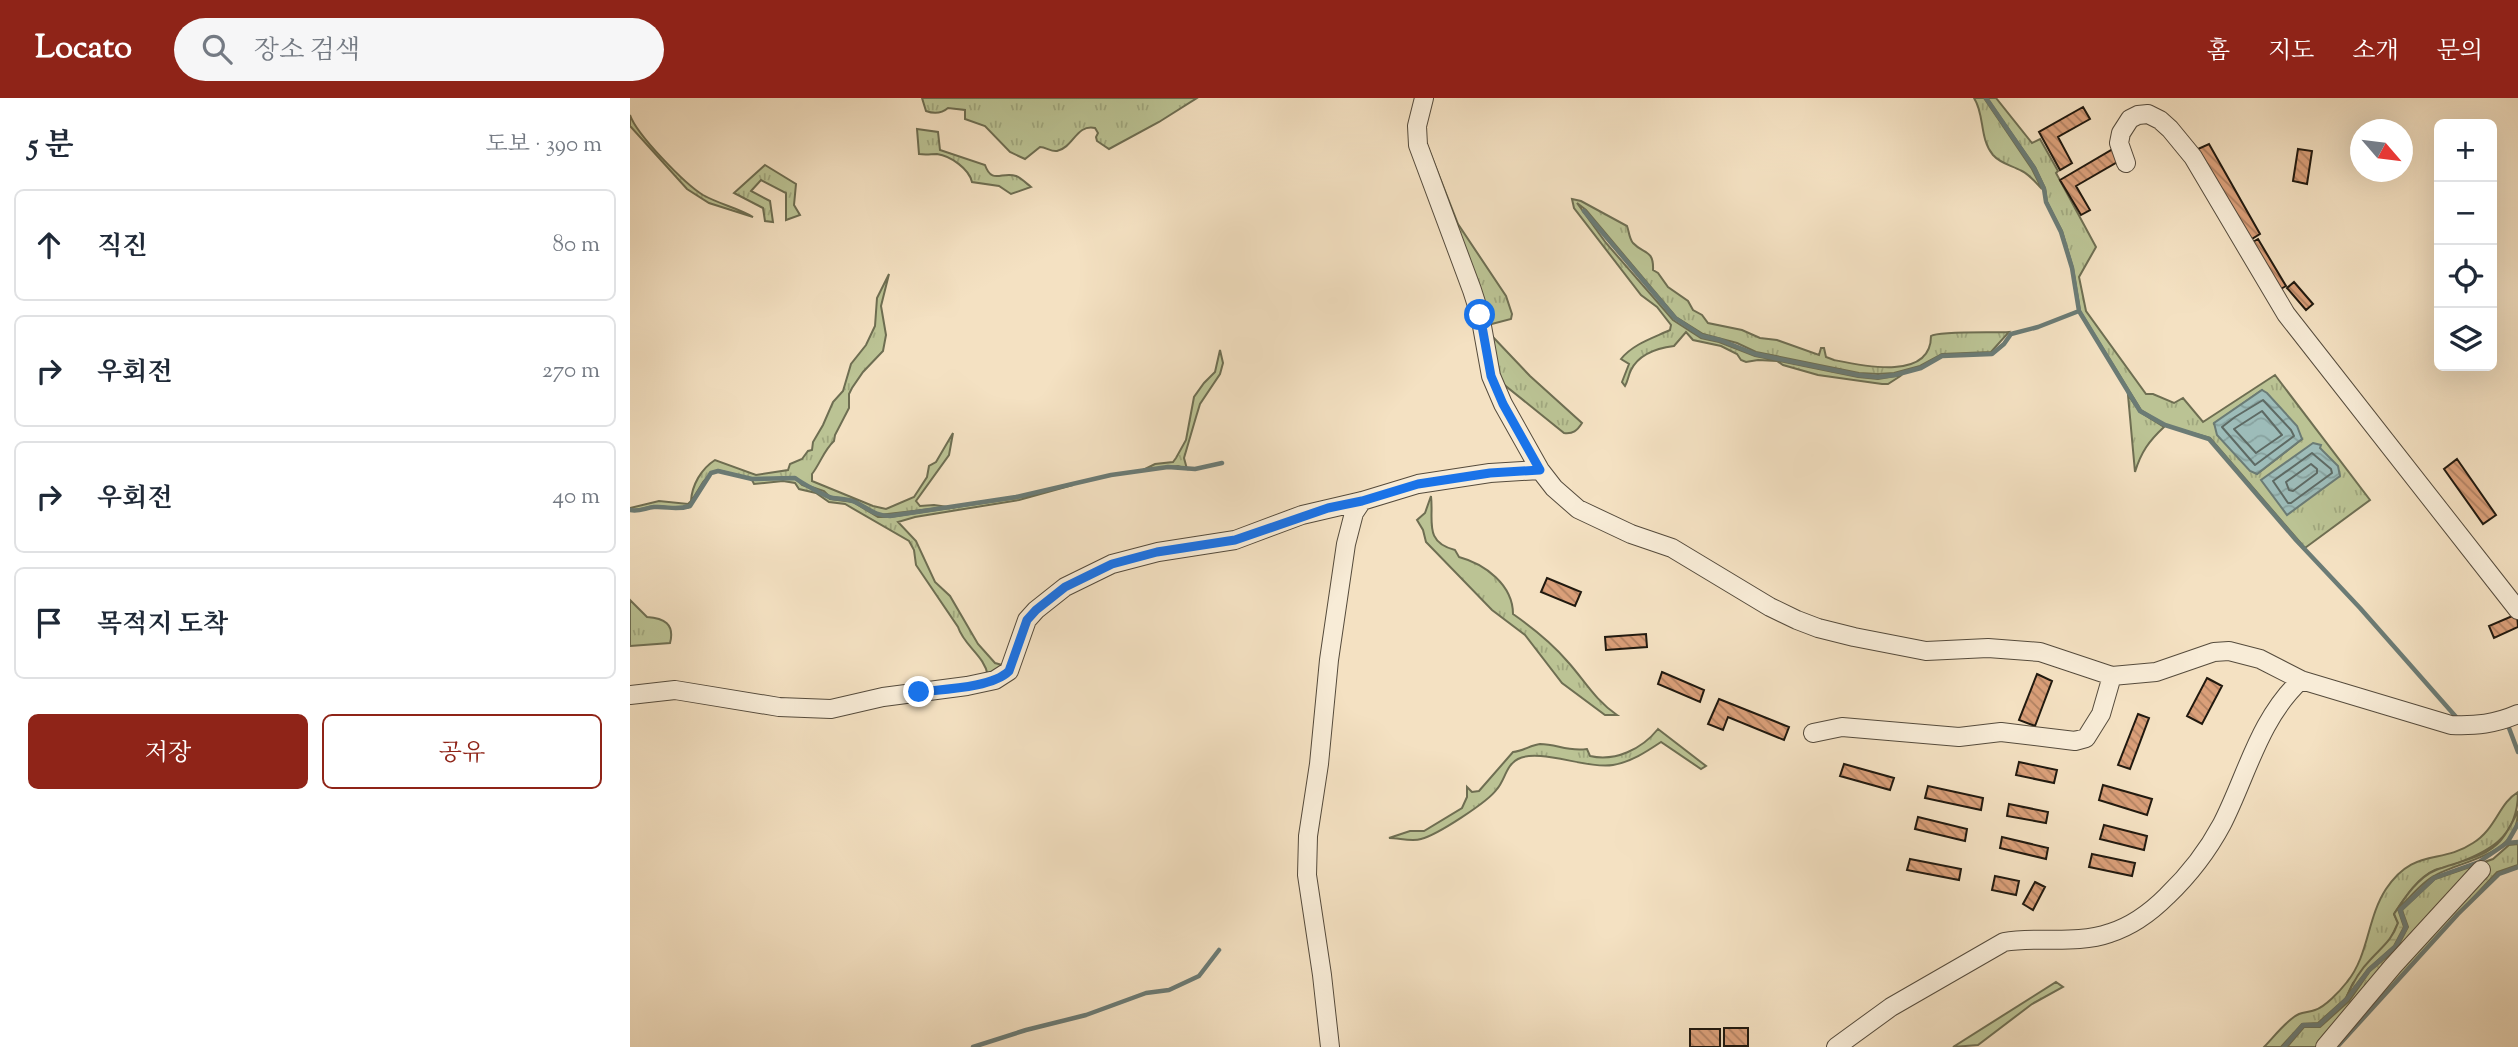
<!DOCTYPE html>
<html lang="ko">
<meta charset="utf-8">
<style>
body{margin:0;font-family:"Sorts Mill Goudy","Noto Serif KR",serif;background:#f6f6f7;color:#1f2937}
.controls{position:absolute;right:21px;top:21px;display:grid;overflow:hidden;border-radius:10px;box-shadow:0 7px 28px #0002}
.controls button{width:63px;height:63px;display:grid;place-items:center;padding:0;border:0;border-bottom:2px solid #e0e1e3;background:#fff;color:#1f2937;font:35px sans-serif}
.compass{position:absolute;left:1720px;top:21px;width:63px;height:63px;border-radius:50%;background:#fff;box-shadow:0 7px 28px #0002;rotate:118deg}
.stop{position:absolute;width:21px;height:21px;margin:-16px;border:5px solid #1a73e8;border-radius:50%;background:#fff}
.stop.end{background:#1a73e8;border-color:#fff;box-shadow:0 2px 7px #0008}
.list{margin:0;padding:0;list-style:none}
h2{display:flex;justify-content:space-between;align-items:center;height:91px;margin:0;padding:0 28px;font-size:30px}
h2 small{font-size:23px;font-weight:400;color:#747a83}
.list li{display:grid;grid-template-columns:46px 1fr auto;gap:21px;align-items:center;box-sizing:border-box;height:112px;margin:0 14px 14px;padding:0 14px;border:2px solid #e0e1e3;border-radius:10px}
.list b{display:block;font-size:26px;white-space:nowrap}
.list em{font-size:23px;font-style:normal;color:#747a83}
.actions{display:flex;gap:14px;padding:21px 28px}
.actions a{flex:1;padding:16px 0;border:2px solid #8f2418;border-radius:10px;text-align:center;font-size:24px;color:#8f2418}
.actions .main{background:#8f2418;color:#fff}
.icon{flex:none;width:38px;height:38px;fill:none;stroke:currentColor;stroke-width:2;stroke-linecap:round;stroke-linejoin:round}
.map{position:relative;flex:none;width:1888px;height:949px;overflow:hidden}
header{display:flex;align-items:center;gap:42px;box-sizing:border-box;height:98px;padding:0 35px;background:#8f2418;color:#fff}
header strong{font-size:33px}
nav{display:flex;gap:38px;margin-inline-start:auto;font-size:24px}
.search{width:490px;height:63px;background:#f6f6f7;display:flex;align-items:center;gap:18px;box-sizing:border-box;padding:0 24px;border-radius:38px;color:#747a83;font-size:26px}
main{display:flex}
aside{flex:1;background:#fff}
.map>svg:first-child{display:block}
.grass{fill:url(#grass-tufts);stroke:#6e6e52;stroke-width:2;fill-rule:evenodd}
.wetland{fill:url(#wetland-marsh);stroke:#6e6e52;stroke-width:2}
.water{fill:url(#water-waves);stroke:#6b7b75;stroke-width:2}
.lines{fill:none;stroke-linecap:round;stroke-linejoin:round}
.shore{stroke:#5e6a64;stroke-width:2}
.stream{stroke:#6b7b75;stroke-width:4.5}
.building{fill:url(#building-back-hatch);stroke:#20190f;stroke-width:2}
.minor-casing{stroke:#554b3c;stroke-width:20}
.minor{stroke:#f8ecd7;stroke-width:18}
.route{stroke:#1a73e8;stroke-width:9}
</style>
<header>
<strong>Locato</strong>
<div class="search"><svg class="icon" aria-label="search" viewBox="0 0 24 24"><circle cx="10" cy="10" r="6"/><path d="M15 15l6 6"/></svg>장소 검색</div>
<nav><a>홈</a><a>지도</a><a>소개</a><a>문의</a></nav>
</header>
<main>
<aside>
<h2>5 분<small>도보 · 390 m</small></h2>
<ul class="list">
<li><svg class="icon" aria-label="ahead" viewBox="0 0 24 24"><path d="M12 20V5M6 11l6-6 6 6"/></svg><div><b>직진</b></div><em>80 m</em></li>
<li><svg class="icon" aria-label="right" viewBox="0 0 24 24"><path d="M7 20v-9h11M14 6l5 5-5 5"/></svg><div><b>우회전</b></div><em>270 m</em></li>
<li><svg class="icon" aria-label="right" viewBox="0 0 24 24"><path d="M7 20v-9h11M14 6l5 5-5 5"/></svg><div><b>우회전</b></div><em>40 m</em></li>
<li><svg class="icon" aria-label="arrive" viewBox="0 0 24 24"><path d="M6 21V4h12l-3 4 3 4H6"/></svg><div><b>목적지 도착</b></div></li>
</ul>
<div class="actions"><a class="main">저장</a><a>공유</a></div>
</aside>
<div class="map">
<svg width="1888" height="949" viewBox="0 0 1888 949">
<defs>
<pattern id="grass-tufts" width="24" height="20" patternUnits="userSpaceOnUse" patternTransform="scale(1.75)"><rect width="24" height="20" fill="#bbc394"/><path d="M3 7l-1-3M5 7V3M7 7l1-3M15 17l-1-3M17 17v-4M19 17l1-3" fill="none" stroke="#a0a77e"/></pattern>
<pattern id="wetland-marsh" width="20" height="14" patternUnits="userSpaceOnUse" patternTransform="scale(1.75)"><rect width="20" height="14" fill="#bbc394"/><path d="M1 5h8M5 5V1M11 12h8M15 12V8" fill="none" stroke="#a0a77e"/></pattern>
<pattern id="water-waves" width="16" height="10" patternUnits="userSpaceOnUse" patternTransform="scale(1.75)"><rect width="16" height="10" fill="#9dbcb9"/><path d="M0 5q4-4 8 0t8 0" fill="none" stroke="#87a19e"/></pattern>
<pattern id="building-back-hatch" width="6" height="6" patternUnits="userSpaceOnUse" patternTransform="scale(1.75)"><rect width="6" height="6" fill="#da9f79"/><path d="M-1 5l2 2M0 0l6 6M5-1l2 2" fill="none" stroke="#b08162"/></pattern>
</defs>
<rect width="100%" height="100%" fill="#f4e1c2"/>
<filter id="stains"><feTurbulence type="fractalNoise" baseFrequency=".00286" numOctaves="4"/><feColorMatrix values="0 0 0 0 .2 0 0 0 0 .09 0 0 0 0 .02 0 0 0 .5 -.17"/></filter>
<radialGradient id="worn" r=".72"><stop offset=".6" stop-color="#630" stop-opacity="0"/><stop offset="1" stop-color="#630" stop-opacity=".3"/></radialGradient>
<path class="grass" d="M292 0H567L529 24 479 51 467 43 466 39 468 35 465 30C446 26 444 49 427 53 421 54 416 49 410 49L395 61 380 54 355 28 335 21V12L318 10C311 16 304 16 296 13Z
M1344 0H1354L1402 71 1412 91C1406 85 1400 77 1392 73 1381 67 1371 66 1363 57 1349 40 1355 17 1344 0Z
M1357 0H1366L1402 45 1410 41 1428 73 1426 75 1466 149 1449 179 1456 213 1516 296H1523L1544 305 1553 300 1573 324 1645 277 1740 402 1675 450 1580 340 1535 327 1511 312 1450 213 1443 170 1432 133 1417 104 1415 90 1405 69ZM1632 292 1672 341 1627 376 1584 326Z
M0 17C7 37 55 86 73 97 89 106 108 110 123 119L79 105 57 91 0 28Z
M287 31 308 34 310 52 355 67C362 87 372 73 386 78 391 80 396 85 401 89L381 96 369 88 342 84C339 71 321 58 307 56 301 56 296 57 289 56Z
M794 39 828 126 876 198 882 216 881 221 854 228 797 64Z
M135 67 166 86 164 107 170 117 156 122V95L131 82 121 93 140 103 143 124 135 123 133 110 104 95Z
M942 101 951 103 997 128C999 133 999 140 1003 145 1013 156 1024 151 1023 172L1028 175 1038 189 1058 203 1063 212 1072 217 1078 225 1112 232 1130 240 1147 242 1189 257 1191 250H1194L1196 259 1204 262C1233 268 1301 283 1301 238 1309 233 1364 235 1379 234L1361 254 1312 256 1290 268 1264 275 1248 276 1229 275 1126 254 1107 245 1073 236 1046 219 956 112 947 105 976 145 1043 222 1071 240 1089 244 1125 258 1228 279 1248 281 1272 277 1258 286H1252L1188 277 1153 267 1147 263 1128 262 1116 264 1111 262 1107 256 1091 248 1063 242 1056 234 1044 248C1028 250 1009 256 1001 272 998 278 998 283 995 288L992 284 999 266 991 261C1003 246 1023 240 1040 232L1041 227 1027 209 1011 197 944 110Z
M259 176 251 208 256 237 253 253 233 274 222 290 219 296V310L205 337 204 343C194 352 190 366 182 376V383L243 408 256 411 284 399 297 379 299 368 306 364 323 335 319 357 286 403 290 408 304 407 318 409 249 417 224 402 200 399 194 393 173 386 165 379 122 381 88 372 81 375 73 384 59 407C42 414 40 407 24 408 15 409 9 413 0 412V410L29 403 58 406 61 403C62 387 71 371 85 362L126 377 158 372 160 366 172 361 178 353 182 352 183 344 193 327 203 304 213 293 221 266 236 247 245 228 247 200Z
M862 238 900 278 952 325C947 333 943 336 934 335L862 277Z
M590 252 593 265 590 276 570 306 566 319 554 360 557 371 548 368 513 372 525 366 543 364 546 360 556 342 564 299 574 285 585 274Z
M1498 297 1510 314 1534 329C1519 343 1511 354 1505 374Z
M155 380H165L172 387 193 395 200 401 223 404 248 419H260L387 400 443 387 389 402 285 419 268 424 286 443 305 484 320 498 348 546 365 565 376 568 358 578C355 558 334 548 328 529L286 467 284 452 279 443 215 406 199 404 186 395 169 391 165 385 153 383 124 386 122 382Z
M801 398C804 422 793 444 825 452L829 459C855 466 883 487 883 516 903 530 922 545 938 564 955 583 965 602 987 617H975L932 585 895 537 862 512 796 444 793 432 787 422 795 415Z
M0 502 17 519C34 520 45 526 40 545L0 548Z
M1028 631 1076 668 1071 671 1031 644C1016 654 1001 664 983 667 956 671 909 650 888 661 876 667 875 682 867 691 858 704 807 737 791 741 782 744 769 740 759 740L780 733H794L832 710 837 699V689L842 694 849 693 883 654C893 653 901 647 910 646 927 646 937 654 957 651L960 658C985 664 1012 651 1028 631Z
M1888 694C1888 740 1859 754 1820 768 1815 770 1809 770 1805 772 1787 780 1774 801 1764 816L1768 825 1758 846 1723 885 1716 900 1688 925 1672 926 1651 949H1634C1644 939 1656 922 1669 916 1674 914 1680 914 1685 912 1695 909 1710 893 1717 884 1739 857 1737 820 1756 791 1784 749 1810 767 1843 745 1866 731 1869 705 1888 694Z
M1888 746V767L1867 774 1716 937 1691 949H1657L1674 929H1690L1719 903 1740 873 1767 850 1778 829 1772 812 1805 781 1863 761 1879 747Z
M1426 884 1433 889 1402 906 1348 947 1323 949Z"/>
<path class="wetland" d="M1888 713C1888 759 1833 761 1804 778 1791 785 1779 801 1768 811L1774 829 1764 848 1738 871 1716 900C1722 886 1730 872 1741 861 1753 848 1762 842 1768 825L1764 816C1774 801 1788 779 1806 772 1826 764 1856 760 1871 742 1878 734 1883 723 1888 713Z"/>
<path class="water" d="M1632 292 1637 295 1667 328 1672 341 1627 376 1620 373 1587 337 1584 325Z
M1683 345 1691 347 1690 350 1708 368 1710 378 1657 417 1631 382Z"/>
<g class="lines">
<path class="shore" d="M1633 302 1661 332 1664 338 1625 367 1592 329 1605 319Z
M1632 313 1652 337 1626 355 1604 331Z
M1682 355 1701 371 1702 375 1661 405H1658L1643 383Z
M1681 366 1687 371V375L1663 393 1659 392 1656 384Z"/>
<path class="stream" d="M1356 0 1404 70 1414 91 1416 104 1431 134 1442 170 1449 213 1510 313 1535 327 1579 341 1666 442 1730 510 1827 620H1830
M954 113 1045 220 1072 238 1090 242 1125 256 1228 277 1248 279 1265 277 1291 270 1312 258 1362 256 1374 246 1381 236 1408 229 1449 213
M0 412C9 414 15 410 24 409 39 408 44 413 60 408L81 375 88 373 122 381 165 380C172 385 196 399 203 400 211 401 218 401 225 404 238 410 245 418 260 418L386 399 481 377 538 369 565 371 592 365
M1879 630 1888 654
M1877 745 1888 744
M343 949 396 932 456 917 516 895 539 892 569 878 589 852
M1654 949 1673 927H1689L1717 901 1739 872 1766 848 1776 829 1770 812 1804 780 1849 764 1877 745 1888 726
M1707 949 1828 816 1869 776 1888 769"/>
</g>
<path class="building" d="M1453 9 1460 21 1428 39 1442 65 1430 72 1409 34Z
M1579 46 1630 136 1620 142 1568 51Z
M1483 51 1489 63 1446 88 1460 112 1451 117 1430 82Z
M1668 51 1682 53 1677 86 1663 83Z
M1628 141 1656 188 1649 192 1621 145Z
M1664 184 1683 206 1676 212 1657 190Z
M1827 361 1866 417 1853 426 1814 371Z
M917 480 951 494 945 508 911 494Z
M1887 516 1888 529 1864 540 1859 528Z
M1016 536 1017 549 976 552 975 539Z
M1032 574 1074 592 1070 604 1028 586Z
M1407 576 1422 583 1405 628 1389 622Z
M1577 580 1592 588 1572 626 1557 618Z
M1089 601 1159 629 1154 642 1098 619 1093 632 1078 626Z
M1508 616 1519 620 1500 671 1488 667Z
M1389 664 1427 672 1424 685 1386 677Z
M1214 666 1264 680 1260 692 1210 678Z
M1473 687 1522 701 1517 717 1469 702Z
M1298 688 1353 700 1351 712 1295 700Z
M1379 706 1418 714 1416 725 1377 718Z
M1288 719 1337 731 1335 743 1285 731Z
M1474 727 1517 738 1514 752 1470 741Z
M1372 739 1418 750 1416 761 1370 750Z
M1462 756 1505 765 1502 778 1459 769Z
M1280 761 1331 771 1329 782 1277 772Z
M1365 778 1389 783 1386 797 1362 792Z
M1405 784 1415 789 1403 812 1393 806Z
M1094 930H1118V948H1094Z
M1060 931H1090V949H1060Z"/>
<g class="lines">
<defs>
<path id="minor" d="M794 0 787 28 788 47 842 192 850 217 861 278 873 306 910 372 924 390 948 411 1001 436 1042 450 1140 509 1167 522 1188 530 1224 539 1296 553 1358 550 1410 554 1482 578 1526 574 1584 554 1599 553 1630 561 1671 582 1821 627C1846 628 1865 626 1888 616
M1496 65 1489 45 1491 35 1500 21 1508 17 1518 16 1530 22 1540 31 1563 59 1656 216 1888 512
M0 597 45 592 149 609 201 611 253 599 337 588 365 582 379 573 397 522 406 512 435 489 482 466 528 454 605 442 672 417 732 403 788 386 860 375 910 372
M1183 635 1212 629 1329 639 1371 634 1445 643 1456 640 1471 616 1482 578
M700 949 692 877 677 777 678 738 689 666 699 562 716 446 724 415 732 403
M1206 949 1261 909 1374 844C1408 838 1446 847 1480 835 1502 828 1521 814 1537 798 1560 776 1577 754 1592 726 1617 677 1629 621 1671 582
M1695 949 1763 868 1851 772"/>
</defs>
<use href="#minor" class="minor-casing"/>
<use href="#minor" class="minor"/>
</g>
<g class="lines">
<path class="route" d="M289 594C313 591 362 590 379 573L397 522 406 512 435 489 482 466 527 454 605 442 698 410 732 403 788 386 860 375 910 372 873 306 861 278 850 217"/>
</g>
<rect width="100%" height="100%" filter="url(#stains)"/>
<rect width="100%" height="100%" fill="url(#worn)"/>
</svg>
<div class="controls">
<button>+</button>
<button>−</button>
<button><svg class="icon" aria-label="locate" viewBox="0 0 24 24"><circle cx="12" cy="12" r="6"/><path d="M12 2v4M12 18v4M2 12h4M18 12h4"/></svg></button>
<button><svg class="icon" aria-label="layers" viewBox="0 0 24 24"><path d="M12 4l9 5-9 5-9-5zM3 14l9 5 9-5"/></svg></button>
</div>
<svg class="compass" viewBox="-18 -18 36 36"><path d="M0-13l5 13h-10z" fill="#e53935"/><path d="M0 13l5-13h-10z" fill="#747a83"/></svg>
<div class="stop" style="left:850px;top:217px"></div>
<div class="stop end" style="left:289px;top:594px"></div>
</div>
</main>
